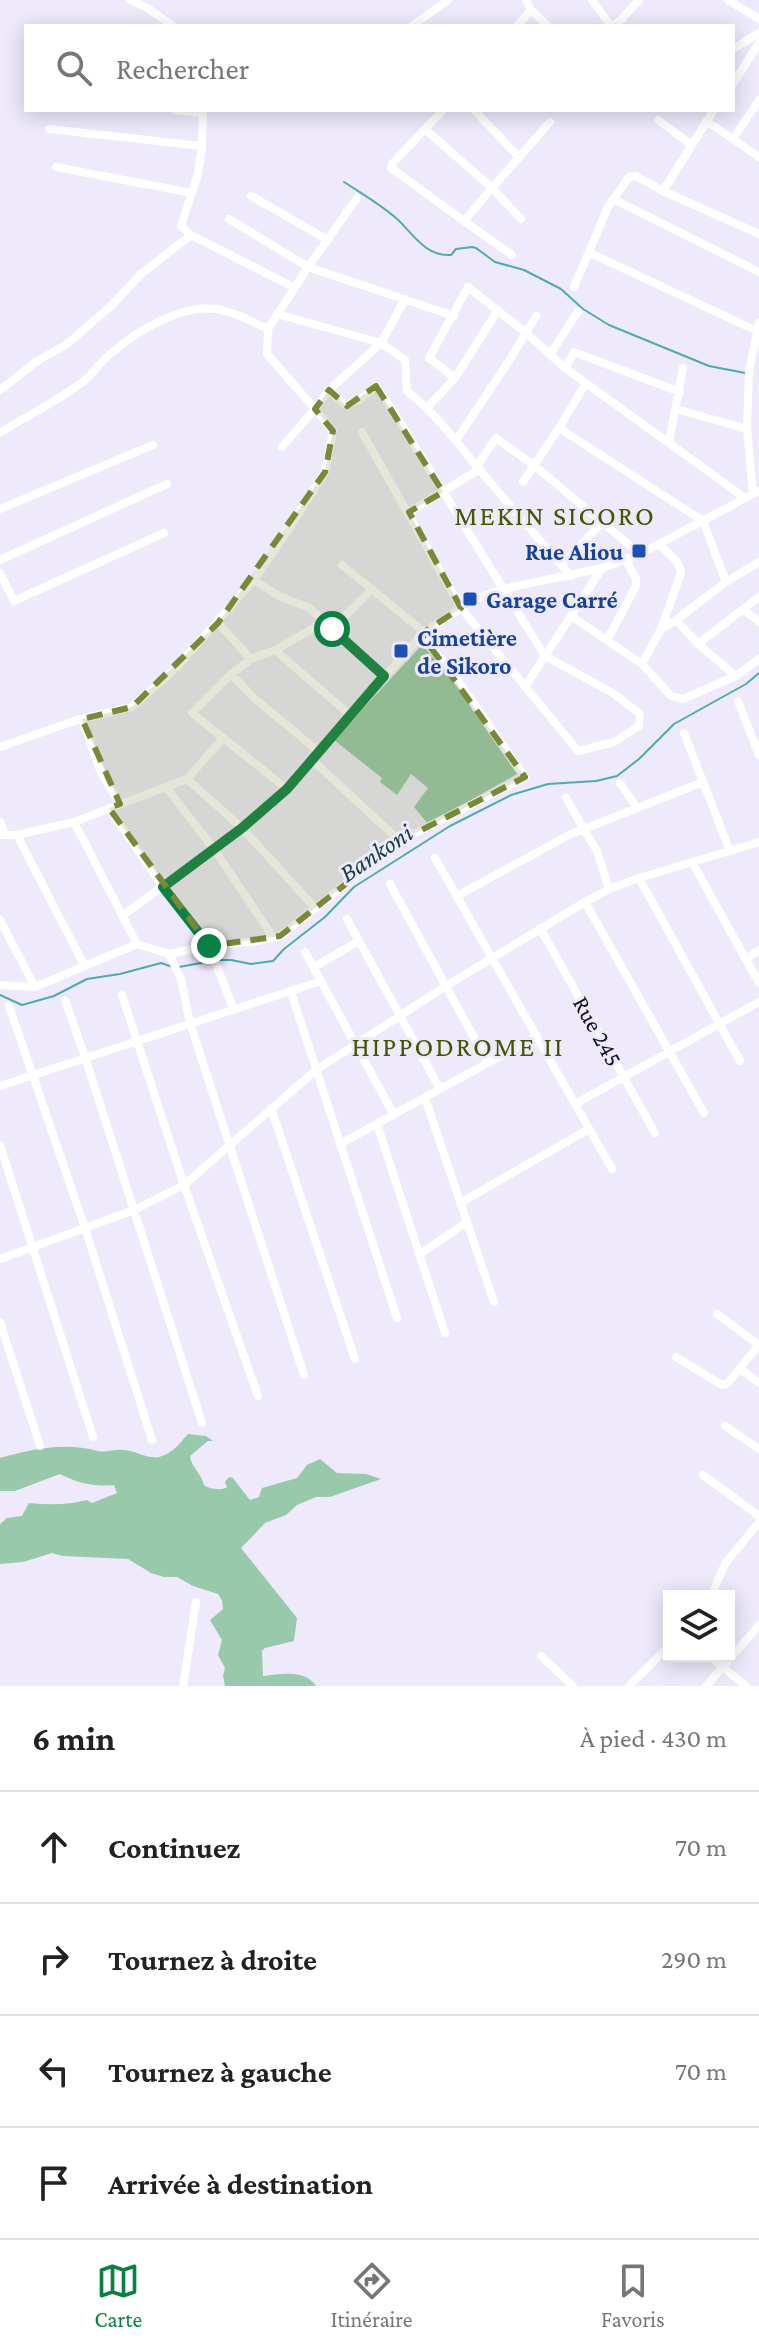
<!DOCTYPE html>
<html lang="fr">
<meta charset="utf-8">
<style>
body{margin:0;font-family:"Crimson Pro",serif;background:#f2f2f2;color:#222}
.controls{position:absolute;right:24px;bottom:24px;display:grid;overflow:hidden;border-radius:0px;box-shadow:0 4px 20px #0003}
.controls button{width:72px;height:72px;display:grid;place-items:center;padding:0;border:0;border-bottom:2px solid #e0e0e0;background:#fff;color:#222;font:40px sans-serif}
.stop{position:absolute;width:24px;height:24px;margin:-18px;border:6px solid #0b8043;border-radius:50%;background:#fff}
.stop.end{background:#0b8043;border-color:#fff;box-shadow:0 2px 8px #0008}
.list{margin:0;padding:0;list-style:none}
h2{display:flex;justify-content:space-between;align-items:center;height:104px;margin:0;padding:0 32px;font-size:34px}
h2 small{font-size:26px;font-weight:400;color:#767676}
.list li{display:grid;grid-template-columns:52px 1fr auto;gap:24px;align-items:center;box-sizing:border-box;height:112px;padding:0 32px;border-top:2px solid #e0e0e0}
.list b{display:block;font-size:30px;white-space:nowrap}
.list em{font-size:26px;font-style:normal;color:#767676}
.icon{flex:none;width:44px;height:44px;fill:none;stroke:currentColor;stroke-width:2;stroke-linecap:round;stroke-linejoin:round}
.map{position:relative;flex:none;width:759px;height:1686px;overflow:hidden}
.search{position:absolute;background:#fff;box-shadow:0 4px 20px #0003;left:24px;right:24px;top:24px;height:88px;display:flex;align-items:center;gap:20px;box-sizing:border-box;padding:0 28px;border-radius:0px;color:#767676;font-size:30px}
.sheet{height:552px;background:#fff}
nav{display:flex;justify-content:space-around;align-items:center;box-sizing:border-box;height:112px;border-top:2px solid #e0e0e0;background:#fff;font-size:22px;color:#767676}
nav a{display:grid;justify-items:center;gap:4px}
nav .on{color:#0b8043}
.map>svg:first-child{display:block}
.green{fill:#99c9ab}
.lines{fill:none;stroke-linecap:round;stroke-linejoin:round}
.stream{stroke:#4cabac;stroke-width:2}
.minor{stroke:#fff;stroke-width:8}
.route{stroke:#0b8043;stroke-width:10}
.marked{fill:#788938;fill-opacity:0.2;stroke:#788938;stroke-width:6;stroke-dasharray:16 10;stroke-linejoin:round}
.transit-dot{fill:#1a4fb4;stroke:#eeeafc;stroke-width:3}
.labels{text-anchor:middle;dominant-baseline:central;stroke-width:6;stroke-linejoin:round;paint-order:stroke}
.transit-label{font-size:24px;font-weight:bold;fill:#164399;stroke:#eeeafc;text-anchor:start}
.street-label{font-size:24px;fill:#16131d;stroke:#eeeafc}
.water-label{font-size:26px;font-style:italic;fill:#113e3e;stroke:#eeeafc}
.quarter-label{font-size:28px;letter-spacing:2px;fill:#475500;stroke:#eeeafc}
</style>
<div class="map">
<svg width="759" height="1686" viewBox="0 0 759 1686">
<rect width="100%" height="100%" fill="#eeeafc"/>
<path class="green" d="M422 645 462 690 471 708 517 774 428 824 414 807 428 788 411 774 397 795 380 782 382 778 334 740Z
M188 1434 206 1436 213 1441H208L190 1456C191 1467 202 1474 204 1485 209 1489 222 1491 227 1487L225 1482 228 1478 232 1477 250 1500 259 1497 262 1488 297 1478 307 1465 320 1459 337 1473 366 1474 381 1479 330 1497H316L297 1505 286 1515 265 1523 241 1548 297 1618 294 1641 265 1648 262 1651 263 1676C281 1674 305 1669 316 1686H225L223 1676 225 1668 218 1655 222 1640 210 1620 223 1609 222 1600 218 1594 193 1586 177 1577H164L151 1573 128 1559 63 1556 52 1553 23 1562 0 1564V1524L7 1518 22 1516 29 1503C49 1505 68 1505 87 1500L92 1503 117 1493 114 1485C93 1487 78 1483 60 1474L15 1491H0V1458C33 1449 64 1442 98 1451 106 1453 115 1449 123 1450 135 1450 146 1459 159 1457 172 1454 179 1444 188 1434Z"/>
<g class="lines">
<path class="stream" d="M344 182C361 193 380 204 396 218 412 232 425 257 451 255L456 249 472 247 476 248 495 262 524 270 561 289 583 309 609 325 709 366 745 373
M218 960H231L251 964 273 961 284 949 325 917 354 887 450 826 511 795 548 784 596 781 617 776 639 759 674 724 746 684 759 673
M179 967 212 961
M0 995 22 1005 54 996 87 979 120 974 161 963 173 967"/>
<path class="minor" d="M130 0 149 9 173 26
M526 0 531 10 548 26
M592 0 611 26
M728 0 759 19
M412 26 448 0
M517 26 531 10
M613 26 621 20 639 0
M733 49 759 33
M733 84 759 43
M175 110 202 113
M443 110 392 164 391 168 464 221
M474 110 518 156
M658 120 692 145
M706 121 733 139 759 100
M49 129 202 146
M425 129 492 188 464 221 512 255
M733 139 759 157
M56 167 192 193
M663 191 714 110
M251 196 328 240
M613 199 759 272
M229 219 308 267 454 316
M521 219 492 188 550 122
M191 235 181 226 198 174 202 146 203 110
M590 253 757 331
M574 287 608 207 629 177 636 176 663 191 759 234
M277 314 381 343 405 360 407 391C437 415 454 439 478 468 509 504 539 540 571 576
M550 355 578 311
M565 368 574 352 680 392
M455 378 429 358 468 287 526 333 565 368 745 498
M0 390 37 361 66 345 111 306 141 274 191 235 295 288
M329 390 345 405 359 400 376 386 390 406 545 656 613 693 640 714 639 726 614 742 578 751 461 608 362 432
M427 408 455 378 498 310
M676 409 747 429
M559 428 703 521 726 582
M0 433C28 415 58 401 84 381 94 373 100 362 110 354 136 332 180 304 216 309 234 312 251 321 268 329
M457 439 509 361 536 316
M669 442 683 368
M282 447 315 409 267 354 268 329 308 267 357 198
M477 466 496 438 535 466 640 554
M523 482 559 428 586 383
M753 494 747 429 749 371 759 323
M0 509 153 445
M409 512 480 469
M0 560 167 484
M342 565 424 632
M561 565 602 523
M0 573 14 601 164 533
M254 580 279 596 309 608 384 676
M743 609 759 622
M571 616 642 664 671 696 683 699 736 676 759 659
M676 620 726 582 759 562
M218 623 251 659
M332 629 372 589
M661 629 676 620 698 644
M607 640 636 586V579L625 559
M275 650 350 715
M642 664 661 629 681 573C681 562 667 552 659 545
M231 674 254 698 318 751
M736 676 698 644 759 597
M525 687 602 568
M738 701 759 755
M82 719 101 773 120 804
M684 733 730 851
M0 747 77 720 132 707 176 668 254 580 285 535 325 472 333 431 315 409 329 390 381 343 405 299
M311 759 400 841
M187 779 242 828 315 908
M620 783 637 808
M166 787 214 849 273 937
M287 789 192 713 231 674 251 659 275 650 324 622
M109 808 163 887 209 946 234 1010
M0 822 5 835
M74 822 137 944
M0 835H17L74 822 187 779 223 738
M17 835 84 965
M435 858 612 1169
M692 862 759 983
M639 878 740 1061
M390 884 488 1063
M609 889 597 851 584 829 703 782
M457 896 569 835 584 829 566 798
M585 902 704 1113
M122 916 242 828 287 789 424 632 476 599 503 589 602 568 640 554 759 491
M347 919 440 1089
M0 920 35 987
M540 928 655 1133
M305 952 394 1115
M169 954 181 979 190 1023 304 1375
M746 959 759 950
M314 967 359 941
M0 985 35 987 137 944 169 954 209 946 258 941 280 936 400 841 525 777 464 689 422 635
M291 992 397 1318
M122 995 184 1185 258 1396
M65 1000 85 1057 202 1423
M9 1006 85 1228 152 1440
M0 1086 321 981
M425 1098 494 1302
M575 1104 759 1002
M271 1108 355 1359
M377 1124 445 1333
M340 1144 537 1036
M0 1145 93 1437
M460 1203 589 1129
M420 1254 467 1222
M0 1259 134 1210 184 1185 316 1070 446 986 585 902 609 889 639 878 759 842
M717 1314 759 1345
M0 1322 40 1446
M676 1357 722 1385 727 1384 759 1345
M741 1369 759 1383
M725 1426 759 1449
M703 1475 759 1516
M711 1596 725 1564 759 1522
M541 1656 573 1686
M709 1656 746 1686
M183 1686 196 1602
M629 1686 669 1646
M706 1686 759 1625"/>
</g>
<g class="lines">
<path class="route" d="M209 946 163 887 242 828 287 789 384 676 332 629"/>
</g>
<path class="marked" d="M376 386 443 492 409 512 461 608 421 634 525 777 400 841 280 936 209 946 109 808 120 804 82 719 132 707 218 623 325 472 333 431 315 409 329 390 347 406Z"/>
<g class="transit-dot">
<rect x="631" y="543" width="16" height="16" rx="4"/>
<rect x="462" y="591" width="16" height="16" rx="4"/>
<rect x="393" y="643" width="16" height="16" rx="4"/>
</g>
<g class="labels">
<g class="transit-label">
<text x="623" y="551" text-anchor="end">Rue Aliou</text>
<text x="486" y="599">Garage Carré</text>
<text x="417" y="637">Cimetière<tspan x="417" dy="28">de Sikoro</tspan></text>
</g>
<g class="street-label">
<text transform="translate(598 1031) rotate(61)">Rue 245</text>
</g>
<g class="water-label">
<text transform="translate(376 853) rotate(-34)">Bankoni</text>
</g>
<g class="quarter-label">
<text x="555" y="515">MEKIN SICORO</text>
<text x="458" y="1046">HIPPODROME II</text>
</g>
</g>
</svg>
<div class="controls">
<button><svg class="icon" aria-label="layers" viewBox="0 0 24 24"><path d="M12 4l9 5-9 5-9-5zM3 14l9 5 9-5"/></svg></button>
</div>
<div class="stop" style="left:332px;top:629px"></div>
<div class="stop end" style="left:209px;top:946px"></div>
<div class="search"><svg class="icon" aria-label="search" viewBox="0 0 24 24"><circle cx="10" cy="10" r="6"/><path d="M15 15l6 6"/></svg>Rechercher</div>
</div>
<section class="sheet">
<h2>6 min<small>À pied · 430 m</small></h2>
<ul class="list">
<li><svg class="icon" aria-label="ahead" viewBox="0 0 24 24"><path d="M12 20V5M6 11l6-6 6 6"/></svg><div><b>Continuez</b></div><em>70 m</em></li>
<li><svg class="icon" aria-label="right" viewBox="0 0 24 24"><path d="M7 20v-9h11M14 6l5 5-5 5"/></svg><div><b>Tournez à droite</b></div><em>290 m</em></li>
<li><svg class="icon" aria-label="left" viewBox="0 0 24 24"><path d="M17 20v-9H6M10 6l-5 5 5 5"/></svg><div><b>Tournez à gauche</b></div><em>70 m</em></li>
<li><svg class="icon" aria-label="arrive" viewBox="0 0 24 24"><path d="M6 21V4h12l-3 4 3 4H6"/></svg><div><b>Arrivée à destination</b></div></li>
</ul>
</section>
<nav>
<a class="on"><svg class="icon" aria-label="map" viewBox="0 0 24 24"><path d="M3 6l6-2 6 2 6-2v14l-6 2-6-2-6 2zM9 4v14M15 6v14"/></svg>Carte</a>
<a><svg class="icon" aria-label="directions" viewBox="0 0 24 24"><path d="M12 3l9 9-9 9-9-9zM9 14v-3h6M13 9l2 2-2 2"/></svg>Itinéraire</a>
<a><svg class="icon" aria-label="saved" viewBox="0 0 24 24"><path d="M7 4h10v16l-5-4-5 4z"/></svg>Favoris</a>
</nav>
